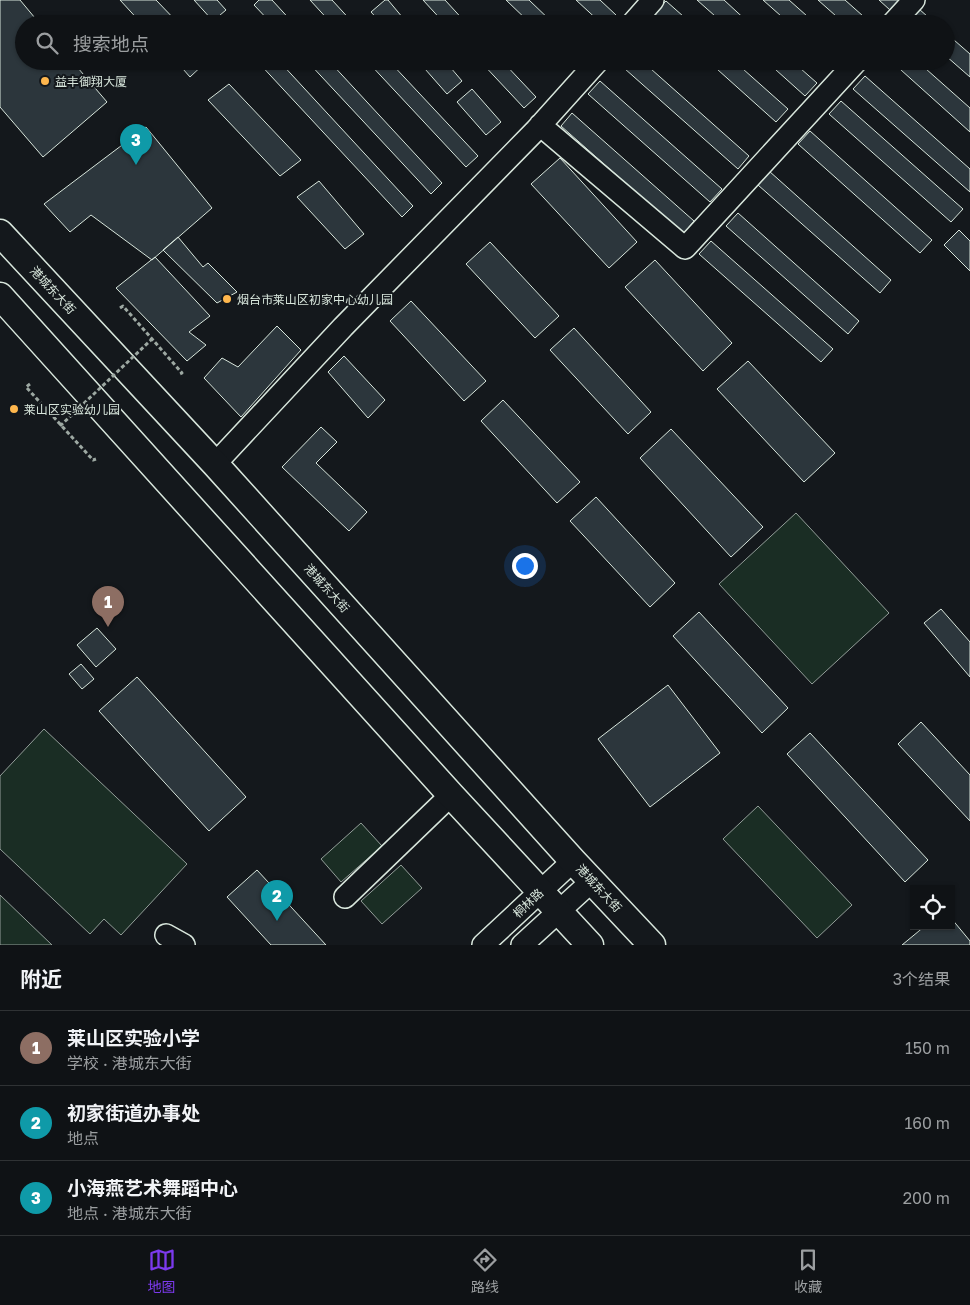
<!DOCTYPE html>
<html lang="zh">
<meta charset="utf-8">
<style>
body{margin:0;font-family:"Golos Text","Noto Sans SC",sans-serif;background:#1d2022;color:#f1f3f6}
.controls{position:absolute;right:15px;bottom:15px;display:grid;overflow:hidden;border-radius:0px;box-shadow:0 1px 4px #0004}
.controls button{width:45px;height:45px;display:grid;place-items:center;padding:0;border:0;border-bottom:1px solid #2f3234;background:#0f1215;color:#f1f3f6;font:25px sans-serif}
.you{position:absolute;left:524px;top:565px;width:18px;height:18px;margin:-12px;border:4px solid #fff;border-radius:50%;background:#1a73e8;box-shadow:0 0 0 8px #1a73e833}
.badge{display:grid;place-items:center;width:32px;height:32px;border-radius:50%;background:#7c3aed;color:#fff;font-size:16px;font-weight:700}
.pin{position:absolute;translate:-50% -41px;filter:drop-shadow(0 1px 2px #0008)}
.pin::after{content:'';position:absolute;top:26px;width:18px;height:15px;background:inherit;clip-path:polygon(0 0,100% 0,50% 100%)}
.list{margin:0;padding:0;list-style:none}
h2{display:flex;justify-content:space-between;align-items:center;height:65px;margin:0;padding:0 20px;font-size:21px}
h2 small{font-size:16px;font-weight:400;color:#9b9ea0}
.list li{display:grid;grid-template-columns:32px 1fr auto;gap:15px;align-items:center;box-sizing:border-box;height:75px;padding:0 20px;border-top:1px solid #2f3234}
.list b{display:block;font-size:19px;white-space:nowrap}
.list p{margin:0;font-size:16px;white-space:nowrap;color:#9b9ea0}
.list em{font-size:16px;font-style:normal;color:#9b9ea0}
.icon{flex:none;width:28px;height:28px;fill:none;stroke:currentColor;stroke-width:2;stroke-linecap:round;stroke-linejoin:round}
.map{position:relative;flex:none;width:970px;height:945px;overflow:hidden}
.search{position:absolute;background:#0f1215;box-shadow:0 1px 4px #0004;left:15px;right:15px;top:15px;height:55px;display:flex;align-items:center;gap:12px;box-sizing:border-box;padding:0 18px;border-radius:28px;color:#9b9ea0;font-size:19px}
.sheet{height:290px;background:#0f1215}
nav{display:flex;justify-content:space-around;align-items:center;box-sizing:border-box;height:70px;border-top:1px solid #2f3234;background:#0f1215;font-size:14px;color:#9b9ea0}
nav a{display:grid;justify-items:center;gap:2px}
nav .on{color:#7c3aed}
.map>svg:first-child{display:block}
.green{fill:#1a2d24;stroke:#939e99}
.building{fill:#2c363c;stroke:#d8e6dc}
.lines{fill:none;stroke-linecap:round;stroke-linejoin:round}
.minor-casing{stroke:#d8e6dc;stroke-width:24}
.major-casing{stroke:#d8e6dc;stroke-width:29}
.path{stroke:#9da8a2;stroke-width:3;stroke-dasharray:4 2.5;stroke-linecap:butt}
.minor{stroke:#14181c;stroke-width:21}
.major{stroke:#14181c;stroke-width:26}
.path-bridge{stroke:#9da8a2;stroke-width:3;stroke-dasharray:4 2.5;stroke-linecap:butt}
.poi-dot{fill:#ffb74d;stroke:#14181c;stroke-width:2}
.labels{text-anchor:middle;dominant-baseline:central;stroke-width:4;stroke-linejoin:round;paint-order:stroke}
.poi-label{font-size:12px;fill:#d8e6dc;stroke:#14181c;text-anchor:start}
.street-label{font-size:12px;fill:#d8e6dc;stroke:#14181c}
</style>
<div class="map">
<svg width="970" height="945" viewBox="0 0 970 945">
<rect width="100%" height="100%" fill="#14181c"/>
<path class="green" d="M796 513 889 613 812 684 719 584Z
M44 729 187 864 121 935 104 919 90 934 0 849V776Z
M758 806 852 905 817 938 723 839Z
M361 823 382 846 341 882 321 859Z
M401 865 422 888 382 924 361 901Z
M0 895 52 945H0Z"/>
<path class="building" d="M0 0H20L40 24H24V61H72L107 102 43 157 0 107Z
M120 0H156L179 24H142Z
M194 0H217L226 10 213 21Z
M259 0H272L294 24H272L254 5Z
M310 0H332L354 24H332Z
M385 0H388L408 24H382L371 12Z
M423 0H445L467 24H445Z
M506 0H529L554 24H531Z
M576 0H600L616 15 608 24H602Z
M697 0H724L750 24H724Z
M763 0H789L816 24H790Z
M818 0H845L872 24H845Z
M879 0H899L890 10Z
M666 1 692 24H666L654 13Z
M919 9 936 24H910L908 22Z
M946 33 970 54V77L946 56Z
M176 61H207L190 77Z
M257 61H279L413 206 402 217Z
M307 61H329L442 183 431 194Z
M367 61H389L478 156 466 167Z
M418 61H445L462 81 447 94Z
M480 61H502L536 97 524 108Z
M616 61H642L749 156 738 169Z
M708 61H734L788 109 776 122Z
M766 61H792L817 83 805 96Z
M891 61H917L970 108V132Z
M865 76 970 169V192L853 89Z
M600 81 722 189 710 202 588 94Z
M229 84 301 160 280 176 208 100Z
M472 89 501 122 486 135 457 102Z
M841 101 963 209 951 222 829 114Z
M572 113 694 221 683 234 561 126Z
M146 127 212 208 152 260 91 215 70 232 44 204Z
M810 131 932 240 920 253 798 144Z
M560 158 637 242 609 268 531 184Z
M769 171 891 280 880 293 758 185Z
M319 181 364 234 345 249 297 197Z
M738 213 859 321 848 334 726 226Z
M959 230 970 241V271L944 245Z
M178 237 203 267 208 263 237 292 217 303 163 250Z
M711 241 833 349 821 362 699 254Z
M490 242 559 316 535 338 466 264Z
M155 257 210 316 189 332 206 345 187 361 116 288Z
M655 260 732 343 703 371 625 287Z
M411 301 486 381 464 401 390 321Z
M277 326 301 350 241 417 204 378 222 358 238 367Z
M574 328 651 412 628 434 550 350Z
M344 356 385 400 368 418 328 372Z
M748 361 835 453 804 482 717 389Z
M503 400 580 482 557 503 481 421Z
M321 427 337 442 316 463 367 512 349 531 282 467Z
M671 429 763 527 731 557 640 458Z
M596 497 675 583 650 607 570 521Z
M941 609 970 642V677L924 623Z
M699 612 788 708 762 733 673 636Z
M97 628 116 649 96 667 77 645Z
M81 664 94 679 82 689 69 674Z
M137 677 246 797 209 831 99 711Z
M668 685 720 753 650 807 598 739Z
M921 722 970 775V821L898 744Z
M810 733 928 860 905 882 787 754Z
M257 870 326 945H271L227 897Z
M951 918 970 941V945H902L925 926H951Z"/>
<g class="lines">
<defs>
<path id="minor" d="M632 24 653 0
M892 24 914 0
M540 125 685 248 857 61
M215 464 343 327 536 130 598 61
M345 897 451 795
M166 935 184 945
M483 945 573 861
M522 945 592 881"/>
<path id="major" d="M0 233 215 464 573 861 652 945
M0 296 451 795 590 945"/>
</defs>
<use href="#minor" class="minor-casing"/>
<use href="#major" class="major-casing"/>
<path class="path" d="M120 308 123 306 182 373 180 374
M30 384 26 387 93 460 96 459"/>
<use href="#minor" class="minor"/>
<use href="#major" class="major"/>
<path class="path-bridge" d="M60 426 152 339"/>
</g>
<g class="poi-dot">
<circle cx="45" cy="81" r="5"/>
<circle cx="227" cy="299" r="5"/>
<circle cx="14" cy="409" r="5"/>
</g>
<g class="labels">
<g class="poi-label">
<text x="55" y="81">益丰御翔大厦</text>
<text x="237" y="299">烟台市莱山区初家中心幼儿园</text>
<text x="24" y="409">莱山区实验幼儿园</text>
</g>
<g class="street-label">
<text transform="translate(53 290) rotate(47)">港城东大街</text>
<text transform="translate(327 588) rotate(48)">港城东大街</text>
<text transform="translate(599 888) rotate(47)">港城东大街</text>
<text transform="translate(528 903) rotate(-43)">桐林路</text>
</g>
</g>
</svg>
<div class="controls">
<button><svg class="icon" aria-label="locate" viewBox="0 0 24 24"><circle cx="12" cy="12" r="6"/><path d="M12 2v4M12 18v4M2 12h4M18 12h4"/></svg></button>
</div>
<div class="you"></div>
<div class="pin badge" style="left:108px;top:627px;background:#8d6e63">1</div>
<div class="pin badge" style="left:277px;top:921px;background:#0f9aa8">2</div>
<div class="pin badge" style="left:136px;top:165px;background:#0f9aa8">3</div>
<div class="search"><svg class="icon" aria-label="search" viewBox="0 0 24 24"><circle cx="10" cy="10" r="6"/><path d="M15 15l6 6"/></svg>搜索地点</div>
</div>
<section class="sheet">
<h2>附近<small>3个结果</small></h2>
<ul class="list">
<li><span class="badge" style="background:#8d6e63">1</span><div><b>莱山区实验小学</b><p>学校 · 港城东大街</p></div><em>150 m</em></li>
<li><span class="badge" style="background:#0f9aa8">2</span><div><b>初家街道办事处</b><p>地点</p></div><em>160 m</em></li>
<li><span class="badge" style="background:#0f9aa8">3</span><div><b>小海燕艺术舞蹈中心</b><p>地点 · 港城东大街</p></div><em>200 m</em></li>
</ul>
</section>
<nav>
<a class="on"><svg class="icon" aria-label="map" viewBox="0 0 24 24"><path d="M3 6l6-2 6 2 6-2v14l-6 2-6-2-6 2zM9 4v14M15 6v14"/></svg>地图</a>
<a><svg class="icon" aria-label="directions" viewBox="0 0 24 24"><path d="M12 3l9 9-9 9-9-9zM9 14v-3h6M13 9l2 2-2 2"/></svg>路线</a>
<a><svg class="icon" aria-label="saved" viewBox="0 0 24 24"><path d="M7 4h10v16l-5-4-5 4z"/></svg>收藏</a>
</nav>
